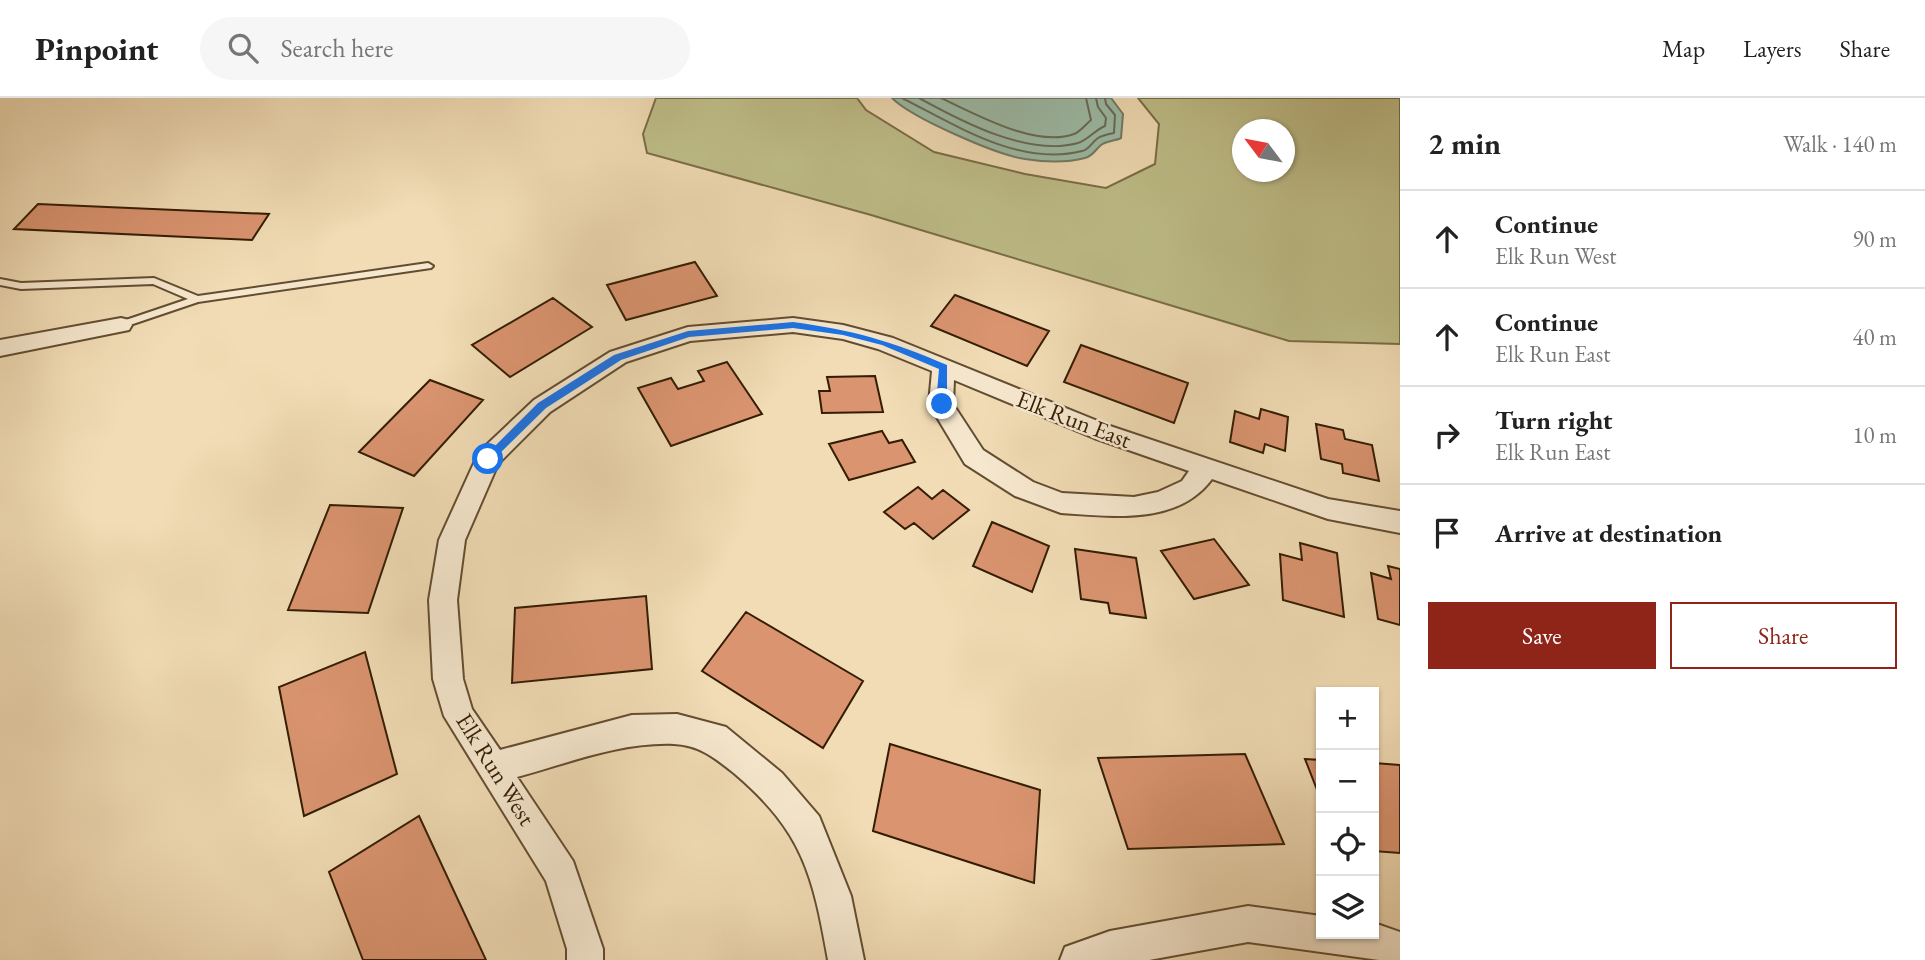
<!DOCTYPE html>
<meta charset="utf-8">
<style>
body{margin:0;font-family:"EB Garamond",serif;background:#f6f6f6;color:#222}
.controls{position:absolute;right:21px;bottom:21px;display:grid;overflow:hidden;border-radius:0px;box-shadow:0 2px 5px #0004}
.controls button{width:63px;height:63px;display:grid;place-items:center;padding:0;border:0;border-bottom:2px solid #e0e0e0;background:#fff;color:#222;font:35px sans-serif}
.compass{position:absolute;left:1232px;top:21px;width:63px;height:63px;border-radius:50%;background:#fff;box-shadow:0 2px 5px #0004;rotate:302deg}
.stop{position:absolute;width:21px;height:21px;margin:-16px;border:5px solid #1a73e8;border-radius:50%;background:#fff}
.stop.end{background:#1a73e8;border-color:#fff;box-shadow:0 2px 7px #0008}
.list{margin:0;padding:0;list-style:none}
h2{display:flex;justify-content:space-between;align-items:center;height:91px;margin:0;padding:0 28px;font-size:30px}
h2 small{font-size:23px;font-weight:400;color:#767676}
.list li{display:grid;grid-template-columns:46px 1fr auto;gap:21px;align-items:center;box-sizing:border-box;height:98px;padding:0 28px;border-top:2px solid #e0e0e0}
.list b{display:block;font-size:26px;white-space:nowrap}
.list p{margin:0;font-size:23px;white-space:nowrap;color:#767676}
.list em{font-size:23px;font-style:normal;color:#767676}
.actions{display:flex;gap:14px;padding:21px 28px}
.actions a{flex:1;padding:16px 0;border:2px solid #8f2418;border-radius:0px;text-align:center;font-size:24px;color:#8f2418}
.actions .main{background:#8f2418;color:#fff}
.icon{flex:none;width:38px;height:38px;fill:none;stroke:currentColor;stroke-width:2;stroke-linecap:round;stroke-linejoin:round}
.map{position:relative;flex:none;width:1400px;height:862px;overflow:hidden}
header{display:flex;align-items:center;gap:42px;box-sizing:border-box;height:98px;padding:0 35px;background:#fff;border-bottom:2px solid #e0e0e0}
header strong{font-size:33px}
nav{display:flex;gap:38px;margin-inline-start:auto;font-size:24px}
.search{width:490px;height:63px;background:#f6f6f6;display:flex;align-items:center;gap:18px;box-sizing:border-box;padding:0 24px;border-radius:38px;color:#767676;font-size:26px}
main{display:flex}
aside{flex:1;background:#fff}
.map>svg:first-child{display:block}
.green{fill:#bfbf8a;stroke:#7a6e47;stroke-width:2;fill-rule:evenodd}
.water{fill:#9cbca8;stroke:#727c66;stroke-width:2}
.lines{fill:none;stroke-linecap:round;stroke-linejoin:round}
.shore{stroke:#686c56;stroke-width:2}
.building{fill:#da9470;stroke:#341d04;stroke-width:2}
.service-casing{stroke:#634d30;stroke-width:4}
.minor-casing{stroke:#634d30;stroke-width:4}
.service{fill:#f6e8cf;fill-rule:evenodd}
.minor{fill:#f6e8cf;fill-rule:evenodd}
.route{fill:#1a73e8}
.labels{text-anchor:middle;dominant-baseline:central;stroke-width:5;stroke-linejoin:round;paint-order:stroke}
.street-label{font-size:24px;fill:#341d04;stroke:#f6e8cf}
</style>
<header>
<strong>Pinpoint</strong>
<div class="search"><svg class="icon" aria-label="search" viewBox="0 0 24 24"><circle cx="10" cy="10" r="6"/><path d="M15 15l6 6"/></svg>Search here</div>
<nav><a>Map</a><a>Layers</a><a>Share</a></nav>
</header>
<main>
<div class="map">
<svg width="1400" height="862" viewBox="0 0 1400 862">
<rect width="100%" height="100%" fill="#f1dcb5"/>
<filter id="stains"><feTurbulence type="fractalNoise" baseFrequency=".00286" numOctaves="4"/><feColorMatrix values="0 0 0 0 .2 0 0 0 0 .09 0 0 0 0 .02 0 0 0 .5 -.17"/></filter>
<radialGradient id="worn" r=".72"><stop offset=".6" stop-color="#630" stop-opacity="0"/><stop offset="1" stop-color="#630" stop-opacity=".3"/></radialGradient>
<path class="green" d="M656 0H857L866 12 934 54 1025 76 1106 90 1155 66 1159 26 1138 0H1400V246L1289 243 871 117 647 55 643 36ZM1242 32H1284V74H1242Z"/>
<path class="water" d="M892 0H1111L1123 16 1121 40C1115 43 1106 43 1101 47 1095 52 1093 58 1085 60 1066 65 1044 64 1025 61 997 57 912 20 892 0Z"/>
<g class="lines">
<path class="shore" d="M902 0C956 27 1019 69 1082 53 1089 52 1092 44 1098 40 1103 37 1109 36 1114 35L1115 17 1106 6 1105 0
M919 0C961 23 1028 59 1078 45 1088 42 1095 32 1105 28L1106 20 1098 9 1096 0
M941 0C976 16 1035 50 1074 36 1080 34 1086 26 1091 22L1086 0"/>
</g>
<path class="building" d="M38 106 269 116 252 142 14 131Z
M695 164 717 198 626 222 607 187Z
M955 197 1049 233 1027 268 931 228Z
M553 200 592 229 510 279 472 247Z
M1081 247 1188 285 1174 325 1064 284Z
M727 264 762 316 671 348 638 290 671 280 678 291 704 283 698 273Z
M875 278 883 314 822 315 819 293H830L827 279Z
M430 282 483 302 414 378 359 354Z
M1261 311 1288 319 1285 353 1265 346 1263 355 1230 344 1235 313 1259 321Z
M1316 326 1343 332 1345 341 1372 347 1379 383 1343 375 1342 366 1321 361Z
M882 333 889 345 902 342 915 364 849 382 829 346Z
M918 389 932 401 943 392 969 412 933 441 914 425 905 431 884 414Z
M330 407 403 410 368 515 288 512Z
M992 424 1049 448 1032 494 973 468Z
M1214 441 1249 487 1194 501 1161 453Z
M1300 445 1337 455 1344 519 1283 502 1280 456 1302 462Z
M1075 451 1136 460 1146 520 1110 515 1108 505 1081 501Z
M1388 468 1400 471V527L1378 521 1371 475 1391 481Z
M646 498 652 571 512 585 515 510Z
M746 514 863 583 823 650 702 573Z
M365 554 397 676 304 718 279 589Z
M890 646 1040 692 1034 785 873 733Z
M1245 656 1284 746 1128 751 1098 660Z
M1305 661 1321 662V702Z
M1374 665 1400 667V755L1374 753 1377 761H1374Z
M419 718 486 862H363L329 774Z"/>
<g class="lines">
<defs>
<path id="service" d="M428 165 433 168 431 170 198 204 121 230 117 229V225L188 201 153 186 21 191 0 187V181L21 185 154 180 198 198Z"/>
<path id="minor" d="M121 220 129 222 132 227 129 232 0 258V242Z
M793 220 843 227 893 240 1110 328 1328 401 1400 413V435L1328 421 1212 381C1177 428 1112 418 1061 415L1015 398 965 366 929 306 932 273 878 251 843 241 793 234 690 243 626 264 550 314 498 366 465 442 457 502 463 581 472 611 500 652 632 617 677 616 726 629 782 675 819 718 851 798 864 862H828C813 777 803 734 735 676 716 661 700 647 674 646 620 644 569 665 517 679L573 763 603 851V862H567V851L546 783 444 618 433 581 429 502 439 442 479 354 534 302 610 254 688 229ZM954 282 1094 340 1189 373 1182 383 1158 394 1134 399 1062 395 1033 384 983 352 953 306Z
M1248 808 1321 818V836H1374V825L1400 834V862H1379L1248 844 1149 862H1060L1065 849 1110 833Z"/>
</defs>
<use href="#service" class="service-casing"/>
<use href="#minor" class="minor-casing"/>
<use href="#service" class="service"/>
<use href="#minor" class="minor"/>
</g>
<path class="route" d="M793 224C853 232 891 243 947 267V306L942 310 936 306 939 271 882 247 843 237 793 230 689 239 621 262 546 310 491 364 488 365 482 361 538 305 614 257 688 233Z"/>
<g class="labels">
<g class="street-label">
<text transform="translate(1074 321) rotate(21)">Elk Run East</text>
<text transform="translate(496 671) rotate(58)">Elk Run West</text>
</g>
</g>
<rect width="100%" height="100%" filter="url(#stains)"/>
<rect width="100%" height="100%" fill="url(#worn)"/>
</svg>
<div class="controls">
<button>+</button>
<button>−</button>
<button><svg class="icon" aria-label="locate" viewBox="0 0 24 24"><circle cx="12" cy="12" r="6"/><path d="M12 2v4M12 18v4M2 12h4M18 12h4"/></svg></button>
<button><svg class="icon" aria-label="layers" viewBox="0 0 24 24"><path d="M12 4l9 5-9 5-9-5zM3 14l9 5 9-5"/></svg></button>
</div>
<svg class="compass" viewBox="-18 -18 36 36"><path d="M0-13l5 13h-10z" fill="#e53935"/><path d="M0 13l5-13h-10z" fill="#767676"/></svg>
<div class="stop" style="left:488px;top:361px"></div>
<div class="stop end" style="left:942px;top:306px"></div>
</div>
<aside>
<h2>2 min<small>Walk · 140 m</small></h2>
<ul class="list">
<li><svg class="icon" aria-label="ahead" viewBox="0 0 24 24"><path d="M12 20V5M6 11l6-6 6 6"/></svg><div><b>Continue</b><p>Elk Run West</p></div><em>90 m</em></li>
<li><svg class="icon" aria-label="ahead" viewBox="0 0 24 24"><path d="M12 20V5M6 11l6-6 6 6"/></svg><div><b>Continue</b><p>Elk Run East</p></div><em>40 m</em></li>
<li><svg class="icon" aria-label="right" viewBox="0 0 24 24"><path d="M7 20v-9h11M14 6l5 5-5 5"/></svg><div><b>Turn right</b><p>Elk Run East</p></div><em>10 m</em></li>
<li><svg class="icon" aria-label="arrive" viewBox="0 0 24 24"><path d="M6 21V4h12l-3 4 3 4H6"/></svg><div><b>Arrive at destination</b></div></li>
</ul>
<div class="actions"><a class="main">Save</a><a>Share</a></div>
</aside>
</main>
